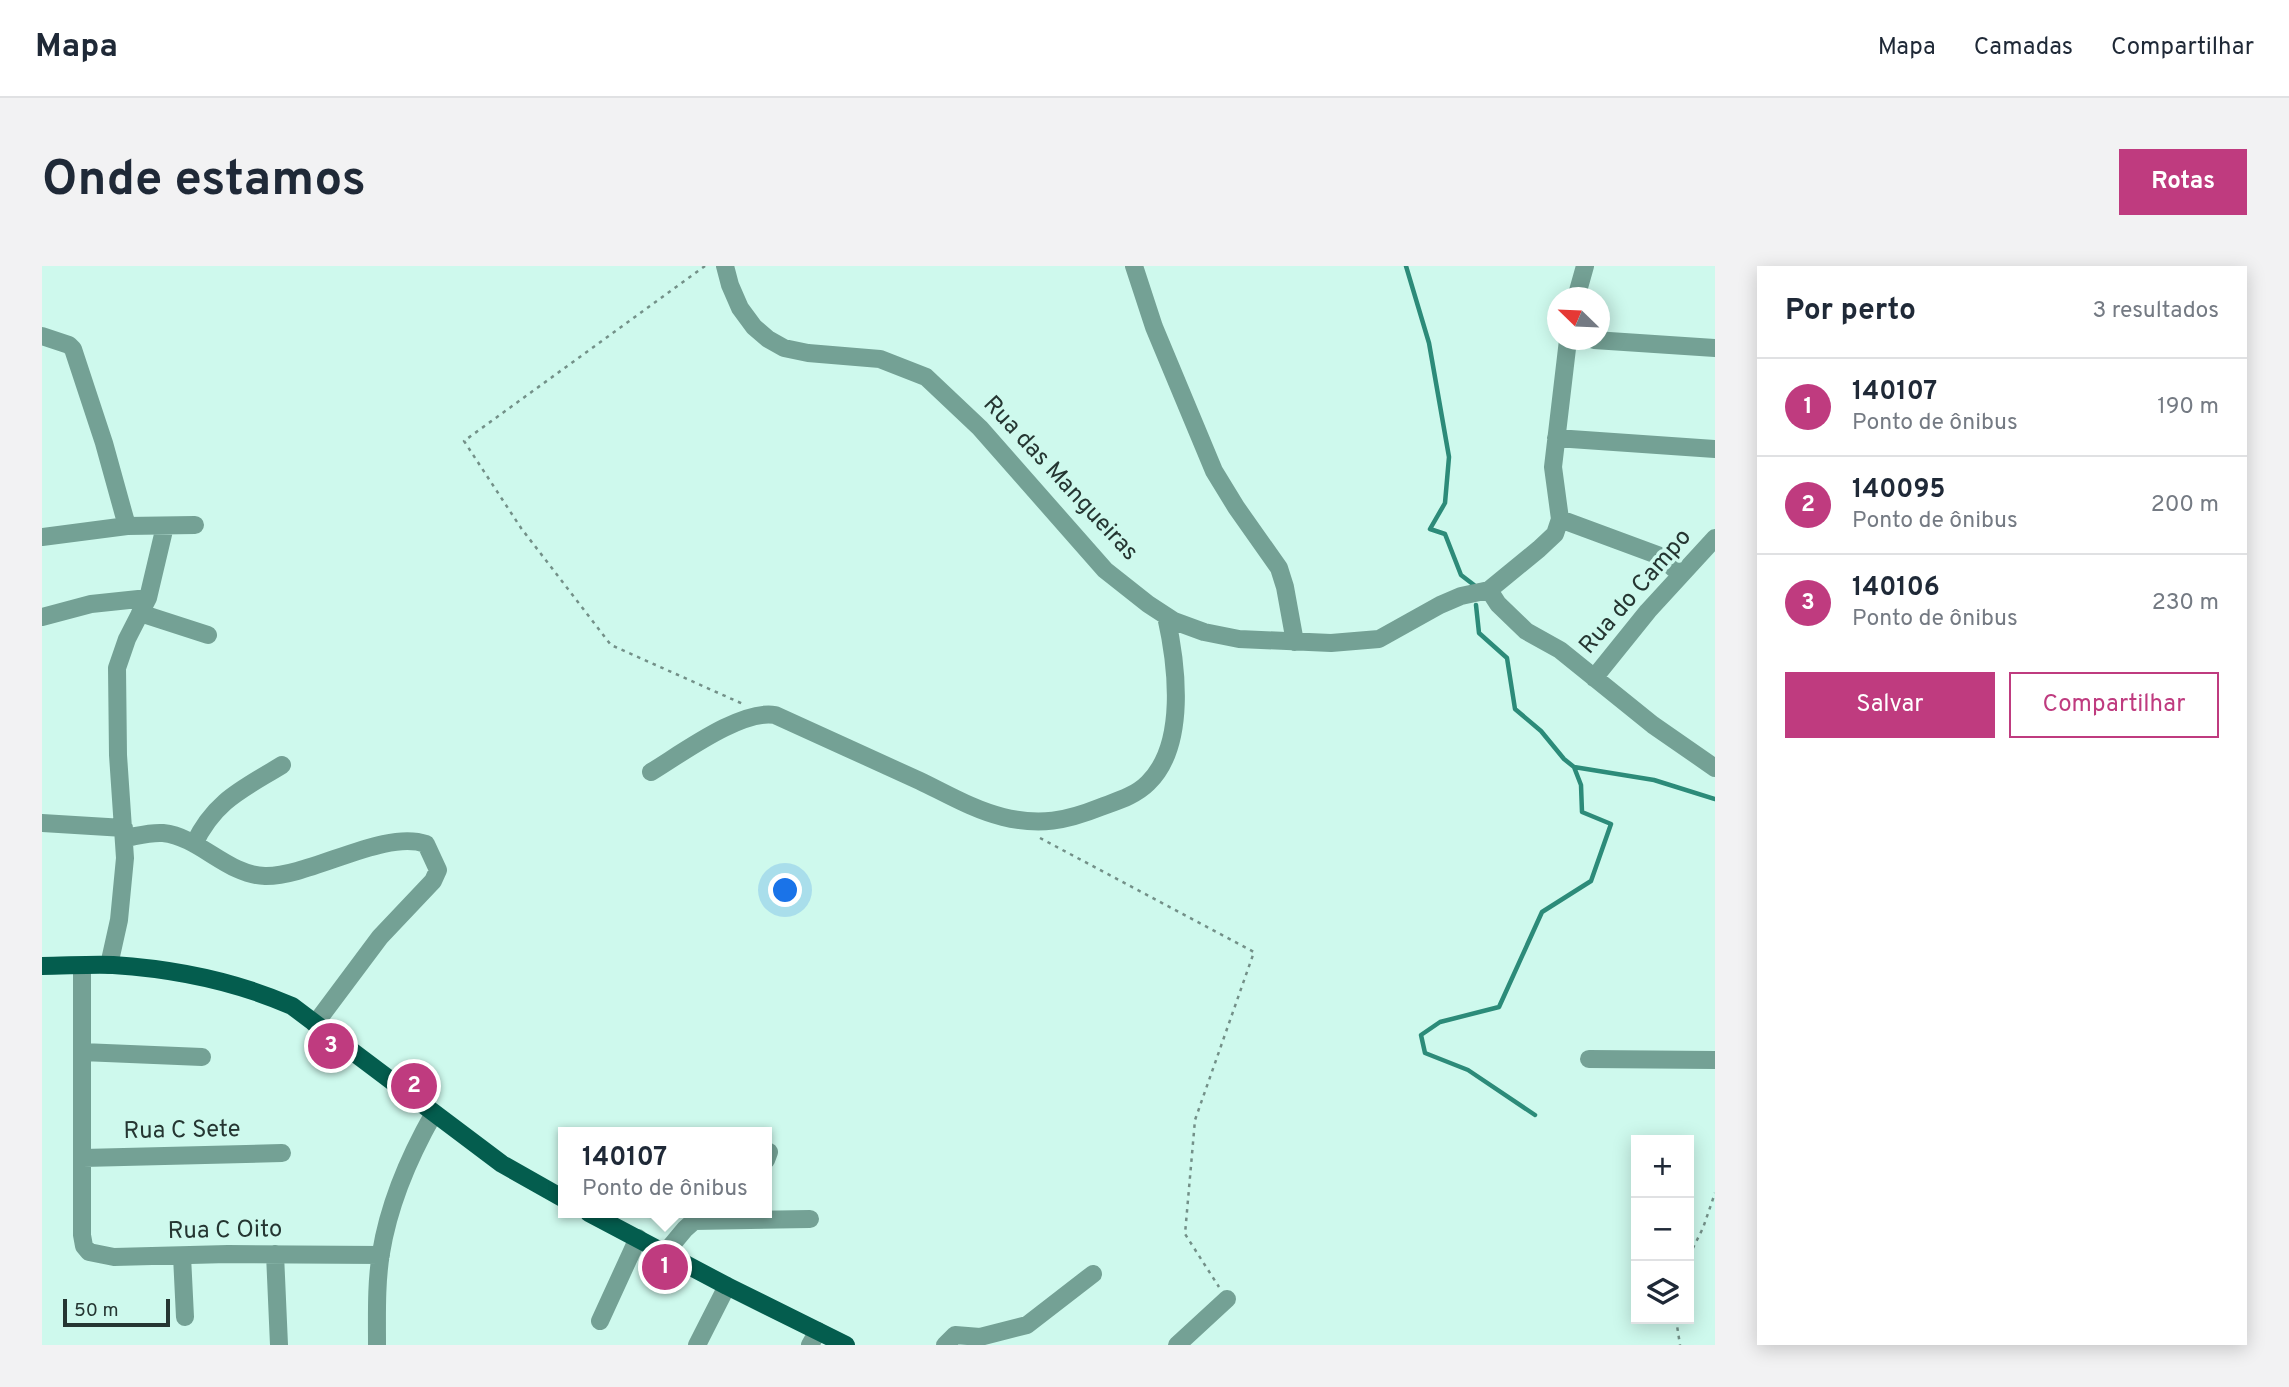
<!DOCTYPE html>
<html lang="pt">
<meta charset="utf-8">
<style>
body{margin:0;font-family:Overpass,sans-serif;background:#f2f2f3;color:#1f2937}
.controls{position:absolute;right:21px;bottom:21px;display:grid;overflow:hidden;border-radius:0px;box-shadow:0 4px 18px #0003}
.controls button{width:63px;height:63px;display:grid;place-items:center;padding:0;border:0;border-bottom:2px solid #e0e1e3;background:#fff;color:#1f2937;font:35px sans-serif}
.compass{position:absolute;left:1505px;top:21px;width:63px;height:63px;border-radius:50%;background:#fff;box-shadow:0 4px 18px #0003;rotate:293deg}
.scale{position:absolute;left:21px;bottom:18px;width:107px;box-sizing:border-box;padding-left:7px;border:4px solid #253632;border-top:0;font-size:19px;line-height:24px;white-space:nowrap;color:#253632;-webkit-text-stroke:5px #cef9ed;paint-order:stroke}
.you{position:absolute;left:744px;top:625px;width:24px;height:24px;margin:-18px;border:5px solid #fff;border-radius:50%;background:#1a73e8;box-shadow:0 0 0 10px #1a73e833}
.badge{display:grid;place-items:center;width:46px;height:46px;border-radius:50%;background:#bf3b7f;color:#fff;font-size:23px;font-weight:700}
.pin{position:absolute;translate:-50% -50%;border:4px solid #fff;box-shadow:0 2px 7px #0006}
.popup{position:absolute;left:516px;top:861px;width:214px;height:91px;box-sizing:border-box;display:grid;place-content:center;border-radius:0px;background:#fff;filter:drop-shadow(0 2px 5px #0005);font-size:23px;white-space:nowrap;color:#747a83}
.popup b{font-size:26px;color:#1f2937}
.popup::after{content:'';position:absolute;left:50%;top:100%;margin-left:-14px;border:14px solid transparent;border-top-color:#fff}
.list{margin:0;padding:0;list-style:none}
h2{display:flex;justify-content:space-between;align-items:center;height:91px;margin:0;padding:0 28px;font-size:30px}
h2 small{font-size:23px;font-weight:400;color:#747a83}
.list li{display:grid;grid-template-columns:46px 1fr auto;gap:21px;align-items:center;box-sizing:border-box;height:98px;padding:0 28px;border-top:2px solid #e0e1e3}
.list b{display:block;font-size:26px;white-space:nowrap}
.list p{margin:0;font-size:23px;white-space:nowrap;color:#747a83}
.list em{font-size:23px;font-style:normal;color:#747a83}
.actions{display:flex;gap:14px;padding:21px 28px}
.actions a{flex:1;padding:16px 0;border:2px solid #bf3b7f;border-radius:0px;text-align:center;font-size:24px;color:#bf3b7f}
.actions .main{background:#bf3b7f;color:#fff}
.icon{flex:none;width:38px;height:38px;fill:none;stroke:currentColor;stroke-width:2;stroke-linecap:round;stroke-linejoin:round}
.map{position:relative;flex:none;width:1673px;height:1079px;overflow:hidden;border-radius:0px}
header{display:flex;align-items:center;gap:42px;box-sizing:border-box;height:98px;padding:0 35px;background:#fff;border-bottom:2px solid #e0e1e3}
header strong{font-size:33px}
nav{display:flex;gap:38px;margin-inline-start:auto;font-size:24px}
.intro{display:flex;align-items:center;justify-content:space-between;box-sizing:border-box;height:168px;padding:0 42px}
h1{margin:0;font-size:49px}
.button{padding:18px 32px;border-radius:0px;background:#bf3b7f;color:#fff;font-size:24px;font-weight:700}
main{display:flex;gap:42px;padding:0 42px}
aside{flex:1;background:#fff;border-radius:0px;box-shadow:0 4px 18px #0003}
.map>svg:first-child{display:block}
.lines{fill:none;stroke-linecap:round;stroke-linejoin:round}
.stream{stroke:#2c8b79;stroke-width:4.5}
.path{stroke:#739088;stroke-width:2.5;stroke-dasharray:3.5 5;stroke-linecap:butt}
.minor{stroke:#74a195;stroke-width:18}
.major{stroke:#045d4e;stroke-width:18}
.labels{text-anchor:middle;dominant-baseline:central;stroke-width:7;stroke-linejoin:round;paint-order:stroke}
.street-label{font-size:24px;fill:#253632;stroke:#cef9ed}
</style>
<header>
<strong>Mapa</strong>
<nav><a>Mapa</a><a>Camadas</a><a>Compartilhar</a></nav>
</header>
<div class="intro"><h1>Onde estamos</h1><a class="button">Rotas</a></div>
<main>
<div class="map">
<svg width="1673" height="1079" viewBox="0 0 1673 1079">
<rect width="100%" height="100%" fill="#cef9ed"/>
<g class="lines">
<path class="stream" d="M1364 0 1387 77 1407 191 1403 237 1388 263 1403 268 1419 309 1432 319
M1434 339 1437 367 1465 392 1473 443 1499 465 1522 493 1532 501 1612 514 1673 533
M1493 849 1426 804 1383 787 1379 769 1398 756 1457 741 1500 646 1549 615 1569 558 1540 546 1539 519 1532 501"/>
<path class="path" d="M663 0 422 175 479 262 569 379 701 438
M998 572 1212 686 1153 854 1143 968 1177 1021
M1647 990 1661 962 1673 927
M1634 1053 1638 1079"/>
<path class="minor" d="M683 0 688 19 698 42 712 61 726 73 742 82 766 87 838 93 884 111 938 162 1063 304 1106 338 1132 355 1162 366 1197 373 1289 377 1337 373 1398 339 1419 330 1447 324 1497 283 1513 268 1518 253 1511 201 1526 74
M1092 0 1112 61 1172 205 1194 241 1237 302 1243 321 1253 376
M1534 32 1543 0
M0 70 27 79 31 83 62 177 85 260
M1552 74 1673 82
M1514 172 1673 183
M1518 253 1618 290 1638 308
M0 271 85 260 153 259
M1447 324 1456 338 1484 365 1518 384 1611 459 1673 502
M98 347 166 369
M0 351 49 338 106 332
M1552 412 1606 345 1673 272
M609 506C639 488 699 443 733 449 781 471 830 493 878 515 905 528 932 544 961 551 998 560 1024 555 1059 541 1075 535 1093 530 1106 517 1145 479 1135 399 1124 350
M0 557 82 562
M83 572C95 570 108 566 121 567 158 571 185 609 223 610 268 611 342 563 384 578L396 604 391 615 338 671 273 758
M152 578C173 534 201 523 240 499
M67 699 77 654 83 592 76 489 75 402 85 373 106 332 123 260
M40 700V969L42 980 47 986 72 991 186 988 339 989
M40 786 160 791
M1547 793 1673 794
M41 892 240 887
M724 894 727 886
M623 987 643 963 652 955 768 953
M233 988 237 1079
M140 990 143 1051
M558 1055 596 972
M335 1079C335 1049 334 1017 339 987 347 937 367 891 392 847
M655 1079 685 1020
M768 1079 776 1065
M903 1079 913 1069 938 1071 985 1059 1051 1008
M1135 1079 1185 1033"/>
<path class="major" d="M0 700C23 700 47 698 71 699 133 703 193 715 250 740L460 898 522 933
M547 947 685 1020 804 1079"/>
</g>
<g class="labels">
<g class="street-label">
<text transform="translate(1018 213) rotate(47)">Rua das Mangueiras</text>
<text transform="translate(1594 326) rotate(-49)">Rua do Campo</text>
<text transform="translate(140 865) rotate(-1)">Rua C Sete</text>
<text transform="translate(183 965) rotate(-1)">Rua C Oito</text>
</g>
</g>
</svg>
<div class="controls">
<button>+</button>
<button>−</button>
<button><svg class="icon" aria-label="layers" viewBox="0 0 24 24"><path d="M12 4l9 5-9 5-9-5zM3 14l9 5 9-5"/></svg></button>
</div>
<svg class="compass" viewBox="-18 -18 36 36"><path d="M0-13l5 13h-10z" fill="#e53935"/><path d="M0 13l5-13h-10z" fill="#747a83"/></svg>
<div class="scale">50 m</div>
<div class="you"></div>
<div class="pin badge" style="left:623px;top:1001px">1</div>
<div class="popup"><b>140107</b>Ponto de ônibus</div>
<div class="pin badge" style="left:372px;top:820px">2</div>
<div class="pin badge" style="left:289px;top:780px">3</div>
</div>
<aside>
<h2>Por perto<small>3 resultados</small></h2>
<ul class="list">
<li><span class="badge">1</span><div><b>140107</b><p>Ponto de ônibus</p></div><em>190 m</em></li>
<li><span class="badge">2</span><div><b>140095</b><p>Ponto de ônibus</p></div><em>200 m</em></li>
<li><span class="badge">3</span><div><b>140106</b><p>Ponto de ônibus</p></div><em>230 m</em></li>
</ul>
<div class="actions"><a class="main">Salvar</a><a>Compartilhar</a></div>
</aside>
</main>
